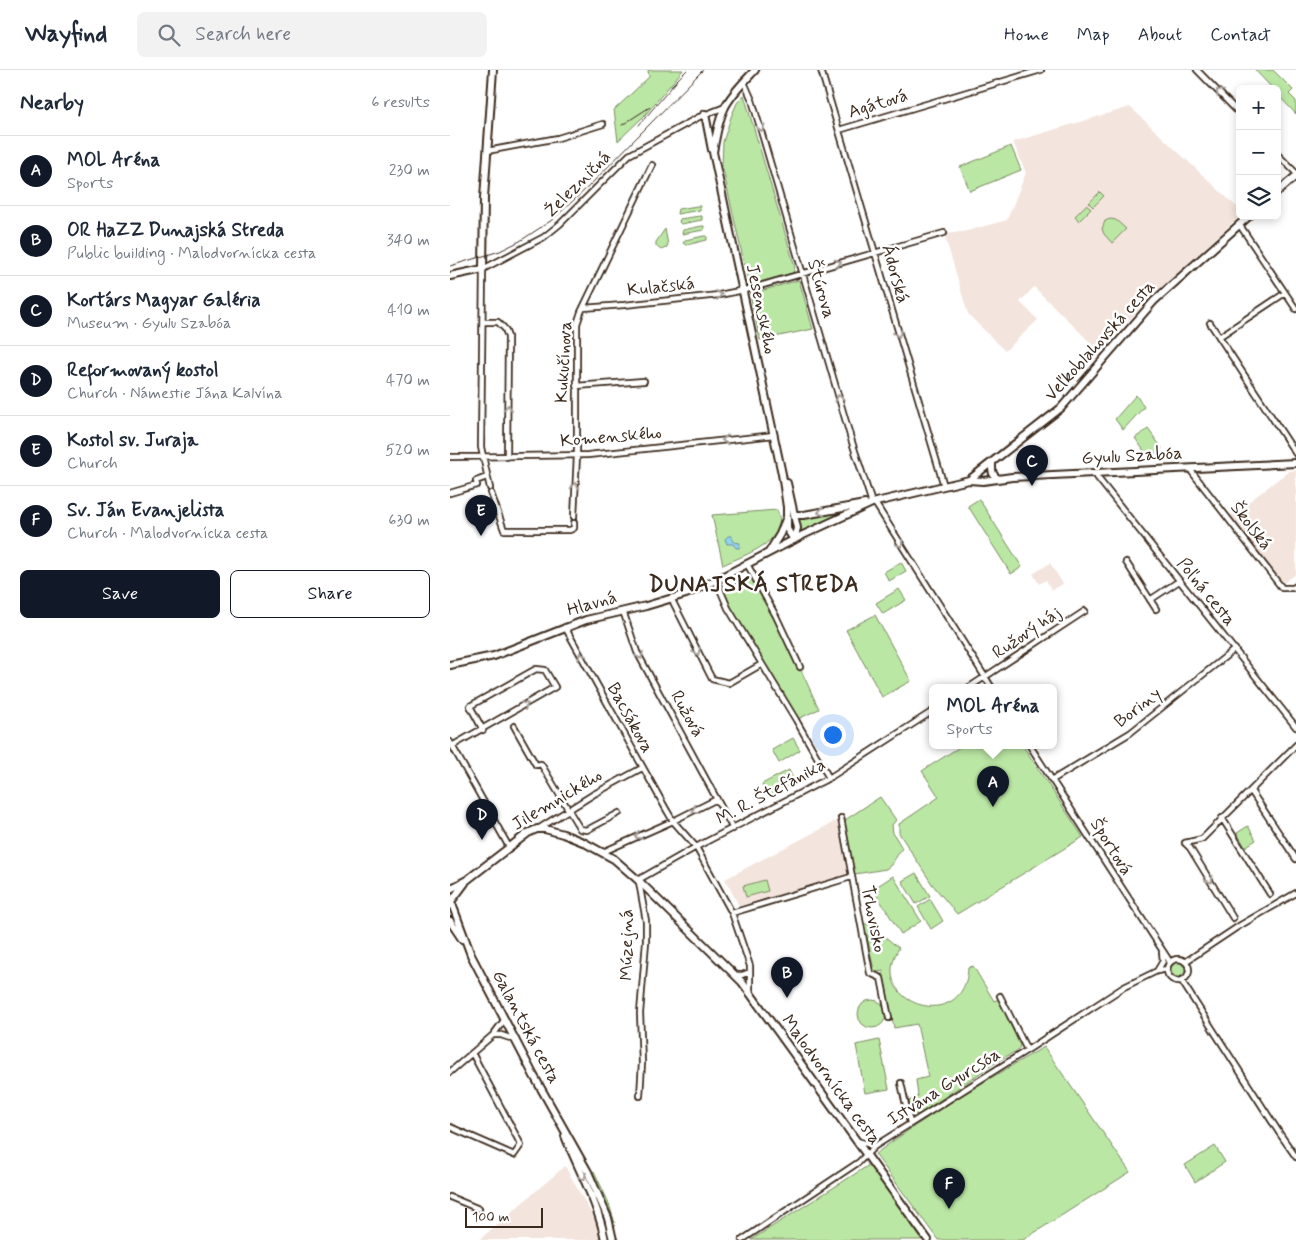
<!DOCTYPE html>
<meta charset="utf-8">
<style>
body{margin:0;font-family:Mynerve,sans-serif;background:#f2f2f3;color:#1f2937}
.controls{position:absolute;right:15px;top:15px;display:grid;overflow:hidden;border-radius:8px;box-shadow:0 2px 8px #0003}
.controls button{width:45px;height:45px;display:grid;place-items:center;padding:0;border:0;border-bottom:1px solid #e0e1e3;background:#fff;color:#1f2937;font:25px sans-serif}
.scale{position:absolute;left:15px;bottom:12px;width:78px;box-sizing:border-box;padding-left:5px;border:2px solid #3b2a1e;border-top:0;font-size:14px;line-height:18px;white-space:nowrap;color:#3b2a1e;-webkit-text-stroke:4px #fff;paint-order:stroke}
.you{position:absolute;left:382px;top:664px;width:18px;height:18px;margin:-12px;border:4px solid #fff;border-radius:50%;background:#1a73e8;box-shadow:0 0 0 8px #1a73e833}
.badge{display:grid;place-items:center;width:32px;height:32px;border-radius:50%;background:#111827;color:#fff;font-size:16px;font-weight:700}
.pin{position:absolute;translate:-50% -41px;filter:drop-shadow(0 1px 2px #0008)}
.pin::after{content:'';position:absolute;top:26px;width:18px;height:15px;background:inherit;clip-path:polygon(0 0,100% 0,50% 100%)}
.popup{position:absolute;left:479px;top:614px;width:128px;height:65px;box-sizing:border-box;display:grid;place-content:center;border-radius:8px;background:#fff;filter:drop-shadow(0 1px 4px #0005);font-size:16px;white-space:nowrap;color:#747a83}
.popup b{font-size:19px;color:#1f2937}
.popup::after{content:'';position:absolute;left:50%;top:100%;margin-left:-10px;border:10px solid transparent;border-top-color:#fff}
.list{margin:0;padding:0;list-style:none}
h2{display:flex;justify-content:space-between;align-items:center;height:65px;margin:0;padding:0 20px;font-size:21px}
h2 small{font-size:16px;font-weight:400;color:#747a83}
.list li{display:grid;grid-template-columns:32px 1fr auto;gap:15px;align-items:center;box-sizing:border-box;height:70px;padding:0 20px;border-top:1px solid #e0e1e3}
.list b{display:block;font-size:19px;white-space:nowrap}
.list p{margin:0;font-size:16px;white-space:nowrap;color:#747a83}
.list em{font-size:16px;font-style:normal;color:#747a83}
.actions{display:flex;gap:10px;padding:15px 20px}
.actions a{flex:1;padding:11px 0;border:1px solid #111827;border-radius:8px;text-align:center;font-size:18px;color:#111827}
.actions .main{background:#111827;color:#fff}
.icon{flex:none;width:28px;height:28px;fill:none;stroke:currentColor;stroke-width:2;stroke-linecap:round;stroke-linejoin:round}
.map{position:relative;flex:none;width:846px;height:1170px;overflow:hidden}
header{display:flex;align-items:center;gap:30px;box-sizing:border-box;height:70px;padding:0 25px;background:#fff;border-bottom:1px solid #e0e1e3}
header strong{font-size:24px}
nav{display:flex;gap:28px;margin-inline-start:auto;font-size:18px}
.search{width:350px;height:45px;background:#f2f2f3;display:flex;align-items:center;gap:12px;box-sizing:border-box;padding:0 18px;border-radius:8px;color:#747a83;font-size:19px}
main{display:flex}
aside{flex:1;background:#fff}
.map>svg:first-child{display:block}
.built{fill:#f3e4dd}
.green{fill:#bbe7a4;stroke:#7b8861}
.water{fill:#90d3f2;stroke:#6e8f9d}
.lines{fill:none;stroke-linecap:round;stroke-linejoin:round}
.street-casing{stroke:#3b2a1e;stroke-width:8}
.secondary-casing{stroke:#3b2a1e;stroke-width:10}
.street{stroke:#fff;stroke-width:4.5}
.secondary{stroke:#fff;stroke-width:6}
.rail{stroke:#3b2a1e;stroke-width:1}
.oneway{stroke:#a79f9a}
.labels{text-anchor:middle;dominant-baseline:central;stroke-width:5;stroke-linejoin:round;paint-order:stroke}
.street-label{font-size:18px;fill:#3b2a1e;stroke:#fff}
.district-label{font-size:22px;font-weight:bold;letter-spacing:1px;fill:#3b2a1e;stroke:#fff}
</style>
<header>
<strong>Wayfind</strong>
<div class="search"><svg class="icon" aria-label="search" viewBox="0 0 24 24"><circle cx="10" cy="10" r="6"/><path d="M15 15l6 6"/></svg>Search here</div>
<nav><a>Home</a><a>Map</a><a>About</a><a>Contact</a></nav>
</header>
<main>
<aside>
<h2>Nearby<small>6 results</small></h2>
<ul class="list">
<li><span class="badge">A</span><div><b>MOL Aréna</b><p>Sports</p></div><em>230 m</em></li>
<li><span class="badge">B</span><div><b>OR HaZZ Dunajská Streda</b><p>Public building · Malodvornícka cesta</p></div><em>340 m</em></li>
<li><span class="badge">C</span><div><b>Kortárs Magyar Galéria</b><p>Museum · Gyulu Szabóa</p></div><em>410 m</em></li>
<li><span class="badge">D</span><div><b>Reformovaný kostol</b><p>Church · Námestie Jána Kalvína</p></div><em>470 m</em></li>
<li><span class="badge">E</span><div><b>Kostol sv. Juraja</b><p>Church</p></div><em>520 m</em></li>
<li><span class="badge">F</span><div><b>Sv. Ján Evanjelista</b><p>Church · Malodvornícka cesta</p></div><em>630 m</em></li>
</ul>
<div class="actions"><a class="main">Save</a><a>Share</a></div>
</aside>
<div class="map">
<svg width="846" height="1170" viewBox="0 0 846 1170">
<rect width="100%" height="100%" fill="#fff"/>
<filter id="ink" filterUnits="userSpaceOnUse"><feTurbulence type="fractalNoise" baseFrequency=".02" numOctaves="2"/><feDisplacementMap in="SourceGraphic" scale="10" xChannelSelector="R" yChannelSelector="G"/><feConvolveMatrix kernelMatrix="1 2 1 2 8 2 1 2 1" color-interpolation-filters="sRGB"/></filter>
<g filter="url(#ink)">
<path class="built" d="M680 37 790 140V146L699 229 649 281 584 217 570 232 588 250 555 281 518 244 494 163 513 162 557 150 576 103 563 72Z
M846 400V504L833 513 780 446 839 401Z
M600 493 613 514 602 520 596 510 589 514 583 504Z
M388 750 397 805 289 836 275 809Z
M115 1096 146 1152 171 1170H29Z"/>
<path class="green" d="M198 0H233L195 45 168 71 164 40 199 7Z
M805 0H823L843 20 839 24 846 31V44L827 24V19H823Z
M294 25 345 197 343 203 299 215 272 95 273 72 281 47 287 33Z
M561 76 571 100 520 121 510 97Z
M650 122 654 126 643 137 639 133Z
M636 135 641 139 629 151 625 146Z
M247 136H250V140L227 144 228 139Z
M250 146H252V150L231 154 229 152 230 149Z
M660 149 666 150 676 159 662 173 654 164 652 159 655 151Z
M252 156H254V160L232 164 233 160Z
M215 159 218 175 216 178 211 180 206 176V172Z
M254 166H257V170L236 175 233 173 235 170Z
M349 210 363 259 310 270 300 224Z
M686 325 694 337 673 360 665 349Z
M698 359 712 378 699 388 685 368Z
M529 429 572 497 561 504 518 436Z
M327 440C341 471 294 485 273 495L262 445Z
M388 440 390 446 351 462 349 449Z
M451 492 456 501 439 511 434 502Z
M303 505 326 546 369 639 346 650 278 538 271 520Z
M449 519 456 530 433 544 426 533Z
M425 545 461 611 432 627 396 560Z
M343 668 350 680 329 693 322 680Z
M511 676H573L633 767 507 844 482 814 449 763V754L489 727 472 701Z
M339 700 345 713 318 727 312 714Z
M430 727 446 750 442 755 443 763 452 778 441 795 436 799 405 804 402 803 396 767 395 750Z
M798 756 806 770 795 777 787 763Z
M466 803 480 826 466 834 452 811Z
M443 806 471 851 451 864 423 819Z
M315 810 318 821 296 827 293 816Z
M480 829 493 851 481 859 468 837Z
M414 854H419L449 878C415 935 515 965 518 898L523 896 544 931 549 929 570 976 568 980 548 991 468 1045 461 1043 459 1031 468 1026 466 1010 478 1007 467 954 444 958 433 901 427 902 424 900Z
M721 900a7 7 0 1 1 14 0a7 7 0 1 1-14 0Z
M408 944a14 14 0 1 1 28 0a14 14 0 1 1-28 0Z
M429 970 439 1019 415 1023 406 975Z
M594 977 680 1102 573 1170H488L425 1084C478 1045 536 1010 594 977Z
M765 1076 775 1092 745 1112 735 1095Z
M419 1095 472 1170H301Z
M144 1101 158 1131 165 1153 162 1149 142 1102Z"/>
<path class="water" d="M278 466H281L284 472 290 473 289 478H286L283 474H277L275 469Z"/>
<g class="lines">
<defs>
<path id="street" d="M371 0 494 416
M747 0 790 44
M294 12 302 30 401 369 422 433
M389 60 591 0
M37 81 108 68 153 54
M827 84 846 103
M789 154 846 239
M133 238 174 235 269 225 299 219 494 163
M33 252H48L55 259 58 267 57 387
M760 253 846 384
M769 267 835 223
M126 316 194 311
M0 387 138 385 324 365
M742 398V402L832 518H843L846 516
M648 402 647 407 846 657
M40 418 31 377 33 199 94 167 110 154 179 85 249 47 275 37
M0 423 27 415 26 411 37 407
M41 423 54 460H120L124 458V453
M425 433 542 618
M124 447 127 385V254L131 242 202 95
M676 492 706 539
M297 494 326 546 350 597
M266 510 278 538 346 650 379 708
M221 528 262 609 279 613 312 594
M700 530 729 511
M173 541 187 582 283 759
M115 557 216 739 223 751 246 777 282 843 300 896V924
M518 618 635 541
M64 656 86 695 91 694 130 759 137 760 169 743
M0 672 59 777
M2 676 105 617 95 600 86 599 20 636 33 660
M580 676 720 892
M602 710 680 663 785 579
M801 721 846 789
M391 748 420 903 431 908 439 948
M772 748 820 824
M88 759 144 724 192 698
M735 773 752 769 846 675
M735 773 740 778 783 848
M153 782 223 751 267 729
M188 810 246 777 379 708 483 641
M189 812 196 851V872L190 943 192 993 190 1026
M282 843 401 807
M717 900a11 11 0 1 1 22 0a11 11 0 1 1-22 0Z
M735 892 789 856 846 823
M707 901 713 891 712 882
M285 905H292L300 902
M731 910 830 1064 846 1087
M550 926 577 980
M43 965H51L66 970
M0 1002 43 965 55 949
M451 1013 460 1053
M0 1057 64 1085 71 1075 22 983
M407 1071 425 1076
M0 1127 29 1139
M292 1170 409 1092 425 1076 582 977 674 917 707 901 717 899"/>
<path id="secondary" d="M305 0C295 11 282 23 275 37 268 50 266 67 263 82L332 404 337 437V459L344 470
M255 44 262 80
M827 122 846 106
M0 206 33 199 34 128 43 0
M542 393C542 400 541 404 548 409
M519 410 611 338 704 231 799 146
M337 413 347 458 344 470
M345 445H354L415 434
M319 482 330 464 336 449
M0 595 44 586 136 550 196 536 236 524 266 510 353 465 422 433 519 410 533 411 562 407 846 393
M0 819 17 810 78 763 87 759H95L113 764 133 772 164 789 188 810 292 912 478 1170
M3 829 15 813
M2 834 21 885 84 1006 138 1102 158 1148 163 1170
M0 851 12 869
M115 1066C129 1101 148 1133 155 1170"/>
</defs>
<use href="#street" class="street-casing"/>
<use href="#secondary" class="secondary-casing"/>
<use href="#street" class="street"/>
<use href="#secondary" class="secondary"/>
<path class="rail" d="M221 16 237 0
M172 55 200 37
M189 55 226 12
M0 196 50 181 70 171 102 150 138 117 253 0"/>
</g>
<defs><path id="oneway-chevron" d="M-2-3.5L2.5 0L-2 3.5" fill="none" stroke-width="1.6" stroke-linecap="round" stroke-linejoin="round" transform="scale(1.25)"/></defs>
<g class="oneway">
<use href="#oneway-chevron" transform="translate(769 22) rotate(-134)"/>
<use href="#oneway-chevron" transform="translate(311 58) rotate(74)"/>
<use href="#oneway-chevron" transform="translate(388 193) rotate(-15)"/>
<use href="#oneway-chevron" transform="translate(269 225) rotate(-8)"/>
<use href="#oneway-chevron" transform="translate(448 264) rotate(73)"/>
<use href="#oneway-chevron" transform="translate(389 328) rotate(-106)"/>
<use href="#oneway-chevron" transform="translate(58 338) rotate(-88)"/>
<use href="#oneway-chevron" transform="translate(275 370) rotate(175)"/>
<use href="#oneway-chevron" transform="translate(125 416) rotate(-88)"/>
<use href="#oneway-chevron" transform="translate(371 442) rotate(169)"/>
<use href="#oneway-chevron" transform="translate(450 474) rotate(57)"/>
<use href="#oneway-chevron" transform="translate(247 582) rotate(64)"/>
<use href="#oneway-chevron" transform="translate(131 586) rotate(-118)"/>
<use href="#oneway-chevron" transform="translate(190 586) rotate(64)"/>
<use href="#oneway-chevron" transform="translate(75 635) rotate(-30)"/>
<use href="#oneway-chevron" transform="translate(245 740) rotate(153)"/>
<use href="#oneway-chevron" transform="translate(188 766) rotate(155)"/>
<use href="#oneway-chevron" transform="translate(760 810) rotate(58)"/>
<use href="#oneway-chevron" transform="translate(133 1107) rotate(64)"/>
</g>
</g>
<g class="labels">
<g class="street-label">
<text transform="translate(428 34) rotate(-17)">Agátová</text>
<text transform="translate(128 114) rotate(-45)">Železničná</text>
<text transform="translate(445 204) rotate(74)">Ádorská</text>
<text transform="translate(211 217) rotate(-6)">Kulačská</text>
<text transform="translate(371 219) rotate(74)">Štúrova</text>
<text transform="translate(311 239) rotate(78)">Jesenského</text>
<text transform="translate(650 271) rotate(-48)">Veľkoblahovská cesta</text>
<text transform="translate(114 292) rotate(-87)">Kukučínova</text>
<text transform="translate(161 367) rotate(-5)">Komenského</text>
<text transform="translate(682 386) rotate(-3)">Gyulu Szabóa</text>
<text transform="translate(801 456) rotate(52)">Školská</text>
<text transform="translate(756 522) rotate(51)">Poľná cesta</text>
<text transform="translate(142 534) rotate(-16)">Hlavná</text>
<text transform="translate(577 563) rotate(-34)">Ružový háj</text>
<text transform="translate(688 638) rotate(-37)">Boriny</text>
<text transform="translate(237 644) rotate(61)">Ružová</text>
<text transform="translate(180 648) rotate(61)">Bacsákova</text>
<text transform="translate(321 722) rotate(-28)">M. R. Štefánika</text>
<text transform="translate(107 730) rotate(-31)">Jilemnického</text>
<text transform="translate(661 777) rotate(58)">Športová</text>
<text transform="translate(423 849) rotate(79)">Trhovisko</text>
<text transform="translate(177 875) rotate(-90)">Múzejná</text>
<text transform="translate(76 957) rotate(62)">Galantská cesta</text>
<text transform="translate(381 1010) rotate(54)">Malodvornícka cesta</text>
<text transform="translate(494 1017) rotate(-32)">Istvána Gyurcsóa</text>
</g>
<g class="district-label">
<text x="304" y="515">DUNAJSKÁ STREDA</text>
</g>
</g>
</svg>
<div class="controls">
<button>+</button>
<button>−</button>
<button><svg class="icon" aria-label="layers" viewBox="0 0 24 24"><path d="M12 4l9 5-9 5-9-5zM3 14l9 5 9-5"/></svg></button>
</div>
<div class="scale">100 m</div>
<div class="you"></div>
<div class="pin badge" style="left:543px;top:737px">A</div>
<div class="popup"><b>MOL Aréna</b>Sports</div>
<div class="pin badge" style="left:337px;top:928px">B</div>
<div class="pin badge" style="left:582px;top:416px">C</div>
<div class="pin badge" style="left:32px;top:770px">D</div>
<div class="pin badge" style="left:31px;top:466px">E</div>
<div class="pin badge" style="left:499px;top:1139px">F</div>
</div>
</main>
